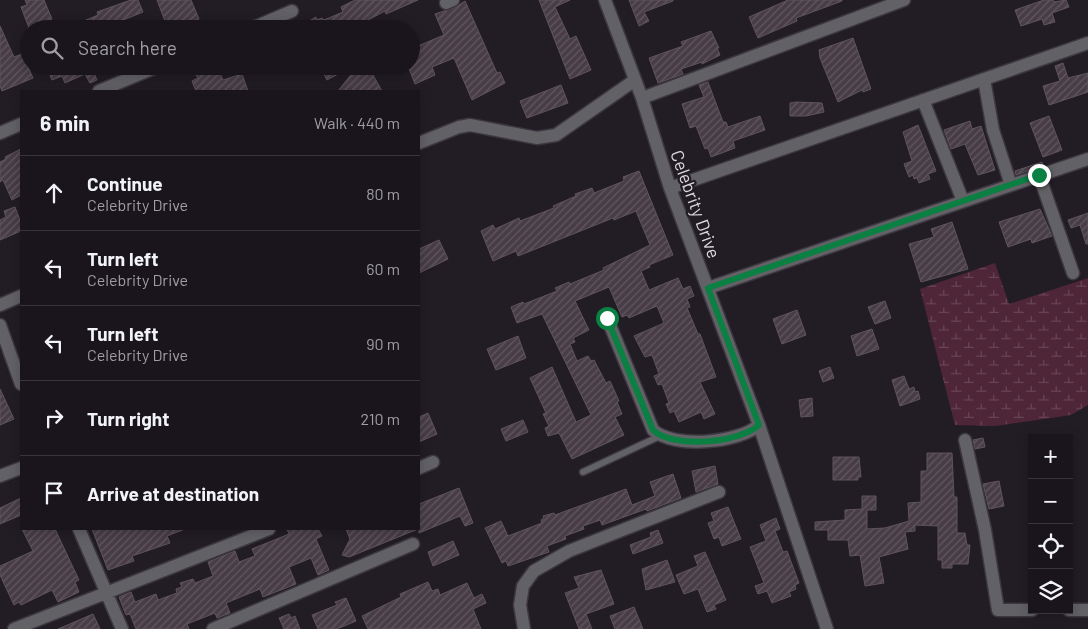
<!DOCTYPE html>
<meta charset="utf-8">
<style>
body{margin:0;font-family:Barlow,sans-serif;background:#231e25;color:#f1f3f6}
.controls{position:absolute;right:15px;bottom:15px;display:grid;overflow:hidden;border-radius:0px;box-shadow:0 2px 12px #0003}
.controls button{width:45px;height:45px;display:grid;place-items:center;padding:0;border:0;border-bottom:1px solid #38343b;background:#1a151c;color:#f1f3f6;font:25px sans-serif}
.stop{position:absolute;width:15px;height:15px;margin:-11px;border:4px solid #0b8043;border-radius:50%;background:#fff}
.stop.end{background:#0b8043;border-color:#fff;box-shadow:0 1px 5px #0008}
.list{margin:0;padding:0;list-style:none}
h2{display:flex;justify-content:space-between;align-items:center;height:65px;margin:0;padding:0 20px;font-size:21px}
h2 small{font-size:16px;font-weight:400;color:#9f9fa3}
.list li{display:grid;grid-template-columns:32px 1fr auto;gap:15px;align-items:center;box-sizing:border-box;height:75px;padding:0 20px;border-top:1px solid #38343b}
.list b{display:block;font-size:19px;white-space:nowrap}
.list p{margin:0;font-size:16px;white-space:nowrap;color:#9f9fa3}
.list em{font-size:16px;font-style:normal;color:#9f9fa3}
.icon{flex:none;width:28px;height:28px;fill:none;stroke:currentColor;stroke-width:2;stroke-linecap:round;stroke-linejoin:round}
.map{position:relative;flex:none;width:1088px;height:629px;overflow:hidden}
.search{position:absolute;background:#1a151c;box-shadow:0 2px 12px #0003;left:20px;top:20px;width:400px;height:55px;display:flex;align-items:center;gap:12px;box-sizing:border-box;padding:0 18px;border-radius:28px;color:#9f9fa3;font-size:19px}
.panel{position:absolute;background:#1a151c;box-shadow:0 2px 12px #0003;left:20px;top:90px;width:400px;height:440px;border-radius:0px}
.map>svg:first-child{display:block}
.wetland{fill:url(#wetland-marsh)}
.building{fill:url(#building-hatch);stroke:#5f545d}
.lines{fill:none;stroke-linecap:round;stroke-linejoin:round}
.service-casing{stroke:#3c363f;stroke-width:9}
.minor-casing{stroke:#3c363f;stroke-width:15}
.service{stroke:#626166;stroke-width:6}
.minor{stroke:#626166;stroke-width:12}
.route{stroke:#0b8043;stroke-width:6}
.labels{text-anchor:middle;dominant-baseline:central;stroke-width:4.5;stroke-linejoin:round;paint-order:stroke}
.street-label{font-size:18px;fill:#dcd8de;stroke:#221c25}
</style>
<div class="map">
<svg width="1088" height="629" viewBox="0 0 1088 629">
<defs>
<pattern id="wetland-marsh" width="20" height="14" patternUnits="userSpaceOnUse" patternTransform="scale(1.25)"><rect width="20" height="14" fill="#4f2638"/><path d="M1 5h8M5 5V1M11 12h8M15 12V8" fill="none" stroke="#684554"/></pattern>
<pattern id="building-hatch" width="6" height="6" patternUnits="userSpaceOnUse" patternTransform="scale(1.25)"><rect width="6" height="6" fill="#483d46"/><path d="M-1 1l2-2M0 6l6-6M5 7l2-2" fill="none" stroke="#625860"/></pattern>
</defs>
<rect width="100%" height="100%" fill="#221c25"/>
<path class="wetland" d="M995 263 1009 304 1088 278V405L1071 415 995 426 955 425 920 289Z"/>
<path class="building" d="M25 0H44L52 19 29 28 21 7 27 5Z
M131 0H138L143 12 113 24 114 26 106 29H65L98 15 97 12Z
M157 0H191L199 19 176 29H168Z
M355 0H418L386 14 385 11 351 29H296L316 17 317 20 322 18 324 20 343 12 341 7Z
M539 0H570L555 7 570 39 576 36 591 70 570 79Z
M629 0H673V1L644 12 649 21 639 26Z
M788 0H842V1L796 18 797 21 758 38 749 17Z
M1044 0H1053L1054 2 1066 0 1069 7 1052 13 1055 22 1044 25 1042 19 1021 26 1015 10Z
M465 1 497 73 500 72 505 83 472 100 454 58 432 67 435 75 415 84 408 66H411V49L444 35 435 14 456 7Z
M0 26 14 57 22 54 33 78 2 91 0 86Z
M711 31 719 48H717L720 55 702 64V62L681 69 683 74 658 83 649 58 683 46 681 42Z
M853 38 871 89 863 92 862 90 838 102 820 58 819 50Z
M1063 63 1068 78 1088 73V92L1049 105 1043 86 1060 81 1055 66Z
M46 66H104V67L93 71 97 80 90 83 85 74 65 83 62 76 52 80Z
M326 66H353L327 80 321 69Z
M358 66H368L382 91H338Z
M209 69 211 73 218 69 223 80 242 74 248 91H196L192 81 198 78 196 75Z
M708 82 723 122H726L728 127 760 116 765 130 733 141 735 148 711 157 708 148 705 149 696 126 690 128 682 104 704 97 699 85Z
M561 85 568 103 527 118 520 101Z
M796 102 822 103 824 112 806 116H790V103Z
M1049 116 1062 150 1043 157 1030 123Z
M970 121 972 129 981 126 995 170 978 175 965 144 951 149 944 130Z
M918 125 936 171 928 174 930 179 919 183 917 178 914 179 913 175 909 177 904 164 912 161 903 132Z
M21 149V195L12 200 3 180 0 182V162L6 159 5 157Z
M1042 162 1043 166 1016 175 1015 171Z
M639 171 673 255 649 265 650 267 641 271 649 290 678 278 683 289 690 286 694 296 687 299 690 307 687 308 698 334H700L716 377 700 382 715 414 704 419 701 412 679 422 674 411 670 413 666 404 669 403 662 384 658 385 654 376 659 374 652 355 645 357 634 336 664 323 657 306 629 318 627 315 622 317 609 287 575 301 589 330 573 338 575 342 570 344 577 361 588 356 591 361 594 360 606 383 610 381 619 401 617 402 622 414 615 417 624 435 572 459 559 433 548 436 545 428 549 426 543 414 546 413 530 378 552 367 576 422 591 415 542 314 517 323 511 307 523 302 524 304 557 291 555 288 569 282 570 284 604 270 603 268 650 245 638 216 636 211 614 220 613 218 518 256 516 251 493 261 481 231 493 225 495 229 519 218 520 221 554 208 553 206 576 196 575 194 592 188 594 193 624 181 623 177Z
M15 207 21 223V231L0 240V220L6 217 4 211Z
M1040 209 1052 236 1032 243 1031 239 1008 247 999 222Z
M1088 213V244H1086L1080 225 1071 228 1068 220Z
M952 222 968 269 921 282 909 244 934 237 931 229Z
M439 240 448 259 419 273V249Z
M885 301 891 318 875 324 868 307Z
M797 310 806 335 782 344 773 319Z
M872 329 879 349 857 356 851 336Z
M518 336 526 358 496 370 487 349Z
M830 367 834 378 823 382 819 371Z
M904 376 909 389 914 387 915 392 918 391 920 399 900 406 892 380Z
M0 389 14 419 0 425Z
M812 398 813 416 801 417 799 400Z
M428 413 437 434 419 442V417Z
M523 420 528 432 506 441 501 429Z
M983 438 985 447 975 449 973 440Z
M927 453H952L954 497H957V533H965L967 545H970L968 564H952V568H942V560H938V526L915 525V531L905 532 908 549 879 557 884 583 865 586 860 555 850 556 848 540H828V530H815V522L845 520V510L862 509V496H876V510H867V529L885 528 909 521 908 503 921 502V471H927Z
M833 457H859L861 477H858V480H833Z
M715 466 718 484 696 492 692 471Z
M673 474 681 498 647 511 646 509 602 525 600 520 583 526 584 529 565 536 566 539 547 546 549 552 508 566 506 561 502 563 485 528 501 521 508 536 542 523 541 520 544 518 543 516 554 513 555 515 626 489 632 505 655 496 650 482Z
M999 481 1004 506 989 509 983 484Z
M459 488 473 523 465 526 460 516 419 533V504Z
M21 498V515L0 524V508Z
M728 507 741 539 722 546 719 537 714 539 708 523 714 521 711 513Z
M776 518 780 529 775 531 783 552 787 551 799 583 795 585 796 589 789 592 791 596 772 603 767 591 758 594 755 586 764 583 750 547 766 541 760 525Z
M22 529H55L79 580 75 582 79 592 58 602 52 590 21 605 19 602 14 605 0 575V566L33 551Z
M92 529H185L167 536 170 543 132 556 134 561 108 570Z
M287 529H318L322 536 316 539 329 570 318 575 311 558 289 567 296 584 263 597 260 589 226 603 230 613 217 618 215 613 187 624 189 629H136L130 614 126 615 119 597 131 592 135 602 156 594 158 600 177 593 176 589 182 587 180 583 193 579 195 583 213 576 208 562 235 551 239 562 255 556 252 549 289 534Z
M346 529H418L349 557 342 555 350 539Z
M658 530 663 543 633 554 630 545 651 537 650 533Z
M453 541 459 555 433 566 428 552Z
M705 552 726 600 714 605 716 609 707 612 698 589 684 594 676 575 698 566 694 556Z
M667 560 675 582 646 590 642 569Z
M601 570 614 604 586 614 592 629H579L565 593 579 588 574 577Z
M428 582 432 591 438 589 440 595 467 583 474 598 482 594 486 603 473 609 481 629H368L362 616 401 597 400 594Z
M346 598 356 621 337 629H318L312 615 337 605 335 602Z
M634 607 643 629H615L610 616Z
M93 614 100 629H58Z
M289 614 291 618 295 616 300 629H284L279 618Z"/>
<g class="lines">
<defs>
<path id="service" d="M583 472 660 436"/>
<path id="minor" d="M605 0 642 98 670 188 759 425C739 443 674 449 653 430L607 318
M446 3 453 0
M250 29 292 11
M984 79 993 130 1011 185
M99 91 159 66
M642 98 904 0
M923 100 963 201
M0 133 21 124
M419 143 459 127 470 125 537 138 556 135 635 80
M1039 175 1073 273
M670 188 1088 43
M708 288 1088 159
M0 305 21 296
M0 325 21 384
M759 425 827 629
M965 440 985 530 998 610H1032
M419 468 433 462
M0 476 21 468
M79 529 122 629
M1069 610H1088
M14 629 269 529
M213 629 413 544
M524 629 520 605 523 586 534 571 569 551 719 492"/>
</defs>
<use href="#service" class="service-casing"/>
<use href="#minor" class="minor-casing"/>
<use href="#service" class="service"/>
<use href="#minor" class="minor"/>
</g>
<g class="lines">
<path class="route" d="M607 318 653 430C673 449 739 443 759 425L708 288 1039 175"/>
</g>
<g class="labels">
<g class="street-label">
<text transform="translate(696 204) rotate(70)">Celebrity Drive</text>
</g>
</g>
</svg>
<div class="controls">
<button>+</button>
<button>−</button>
<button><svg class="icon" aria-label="locate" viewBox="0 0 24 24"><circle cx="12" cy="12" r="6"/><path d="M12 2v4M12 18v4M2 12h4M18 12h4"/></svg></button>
<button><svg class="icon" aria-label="layers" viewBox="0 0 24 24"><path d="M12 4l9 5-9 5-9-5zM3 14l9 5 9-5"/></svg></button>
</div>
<div class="stop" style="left:607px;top:318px"></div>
<div class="stop end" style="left:1039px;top:175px"></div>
<div class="search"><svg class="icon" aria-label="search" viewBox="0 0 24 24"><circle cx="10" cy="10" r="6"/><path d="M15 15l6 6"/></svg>Search here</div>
<section class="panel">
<h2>6 min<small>Walk · 440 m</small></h2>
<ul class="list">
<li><svg class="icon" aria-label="ahead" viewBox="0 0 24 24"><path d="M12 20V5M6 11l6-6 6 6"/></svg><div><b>Continue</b><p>Celebrity Drive</p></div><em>80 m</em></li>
<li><svg class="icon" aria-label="left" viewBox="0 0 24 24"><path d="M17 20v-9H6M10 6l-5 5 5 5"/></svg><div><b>Turn left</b><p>Celebrity Drive</p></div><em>60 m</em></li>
<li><svg class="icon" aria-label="left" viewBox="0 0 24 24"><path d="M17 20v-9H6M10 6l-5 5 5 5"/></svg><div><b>Turn left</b><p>Celebrity Drive</p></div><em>90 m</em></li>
<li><svg class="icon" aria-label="right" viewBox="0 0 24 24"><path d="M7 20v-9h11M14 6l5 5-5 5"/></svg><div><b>Turn right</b></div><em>210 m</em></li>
<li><svg class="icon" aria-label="arrive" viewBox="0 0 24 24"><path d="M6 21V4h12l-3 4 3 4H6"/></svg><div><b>Arrive at destination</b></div></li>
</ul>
</section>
</div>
